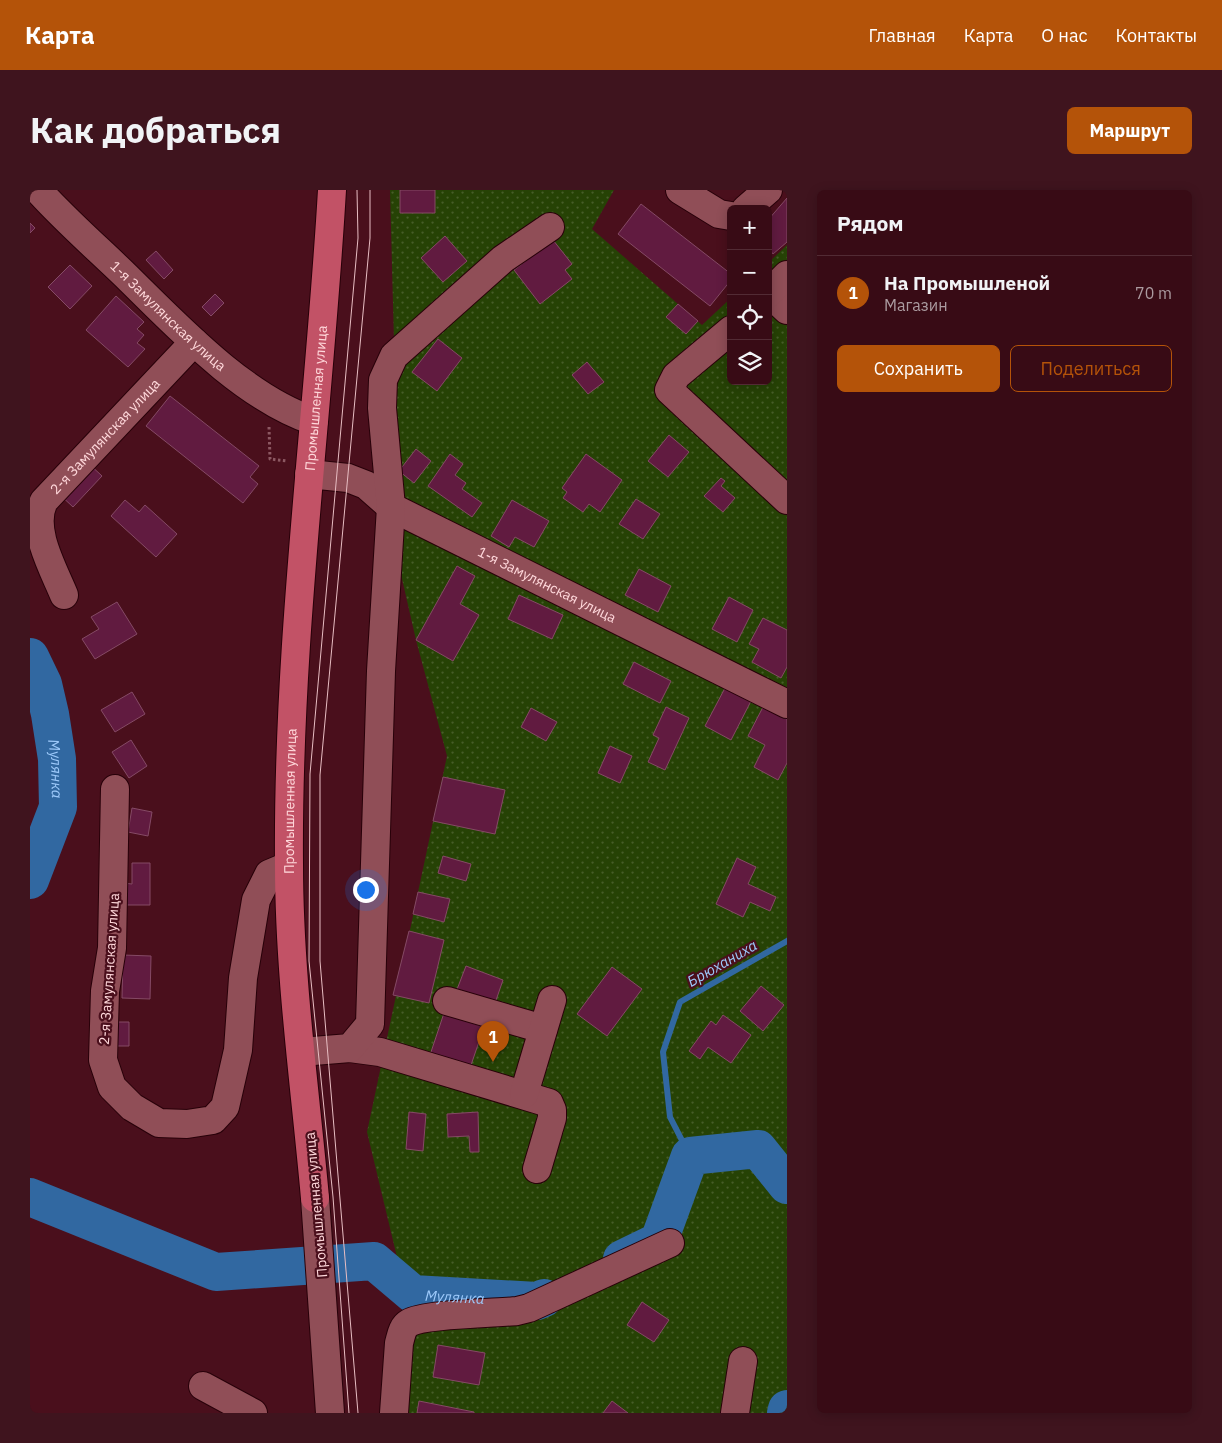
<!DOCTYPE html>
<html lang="ru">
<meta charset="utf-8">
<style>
body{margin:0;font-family:"IBM Plex Sans",sans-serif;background:#3f141e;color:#f1f3f6}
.controls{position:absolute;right:15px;top:15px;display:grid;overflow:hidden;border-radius:8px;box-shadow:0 2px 12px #0003}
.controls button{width:45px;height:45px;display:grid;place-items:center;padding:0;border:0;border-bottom:1px solid #522b34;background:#380b15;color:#f1f3f6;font:25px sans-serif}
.you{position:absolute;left:335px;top:699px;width:18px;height:18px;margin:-12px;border:4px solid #fff;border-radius:50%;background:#1a73e8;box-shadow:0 0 0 8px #1a73e833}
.badge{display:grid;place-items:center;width:32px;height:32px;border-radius:50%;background:#b45309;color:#fff;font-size:16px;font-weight:700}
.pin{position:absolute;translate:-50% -41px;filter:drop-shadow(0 1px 2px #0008)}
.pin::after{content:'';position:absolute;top:26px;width:18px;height:15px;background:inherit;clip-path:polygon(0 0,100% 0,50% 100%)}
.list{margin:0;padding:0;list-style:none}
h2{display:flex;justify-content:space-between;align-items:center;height:65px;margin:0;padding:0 20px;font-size:21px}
h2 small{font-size:16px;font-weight:400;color:#ab9ba0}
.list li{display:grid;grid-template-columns:32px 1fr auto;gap:15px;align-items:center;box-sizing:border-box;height:75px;padding:0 20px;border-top:1px solid #522b34}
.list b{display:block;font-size:19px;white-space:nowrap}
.list p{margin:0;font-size:16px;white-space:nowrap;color:#ab9ba0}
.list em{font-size:16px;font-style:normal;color:#ab9ba0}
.actions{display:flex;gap:10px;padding:15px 20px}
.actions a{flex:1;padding:11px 0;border:1px solid #b45309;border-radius:8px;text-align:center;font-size:18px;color:#b45309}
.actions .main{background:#b45309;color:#fff}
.icon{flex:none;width:28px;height:28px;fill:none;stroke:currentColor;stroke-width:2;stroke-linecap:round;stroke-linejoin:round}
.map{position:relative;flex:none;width:757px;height:1223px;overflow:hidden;border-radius:8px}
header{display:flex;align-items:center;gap:30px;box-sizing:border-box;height:70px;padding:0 25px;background:#b45309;color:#fff}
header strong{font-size:24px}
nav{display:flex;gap:28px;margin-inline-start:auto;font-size:18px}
.intro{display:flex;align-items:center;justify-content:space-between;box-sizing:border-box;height:120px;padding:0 30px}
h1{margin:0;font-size:35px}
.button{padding:12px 22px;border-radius:8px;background:#b45309;color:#fff;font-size:18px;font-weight:700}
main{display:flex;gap:30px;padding:0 30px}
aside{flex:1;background:#380b15;border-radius:8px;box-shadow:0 2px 12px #0003}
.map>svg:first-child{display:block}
.park{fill:url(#park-dots)}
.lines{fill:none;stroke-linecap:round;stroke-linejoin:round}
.stream{stroke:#3168a1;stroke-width:6}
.river{stroke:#3168a1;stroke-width:38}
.building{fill:#611b40;stroke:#854a65}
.minor-casing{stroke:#280009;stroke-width:30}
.major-casing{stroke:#280009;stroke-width:30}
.path{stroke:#8c5862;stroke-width:3;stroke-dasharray:2.5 2.5;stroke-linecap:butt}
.minor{stroke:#904e57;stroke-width:28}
.major{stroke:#c25266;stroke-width:28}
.tram{stroke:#e8bec3;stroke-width:1}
.labels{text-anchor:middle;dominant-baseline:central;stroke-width:4.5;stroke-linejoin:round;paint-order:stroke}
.street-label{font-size:14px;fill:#ffd8db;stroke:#4a0f1c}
.water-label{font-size:15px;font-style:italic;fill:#9dc9fa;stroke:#4a0f1c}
</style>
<header>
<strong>Карта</strong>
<nav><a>Главная</a><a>Карта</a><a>О нас</a><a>Контакты</a></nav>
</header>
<div class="intro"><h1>Как добраться</h1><a class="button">Маршрут</a></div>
<main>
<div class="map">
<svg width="757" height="1223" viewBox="0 0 757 1223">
<defs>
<pattern id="park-dots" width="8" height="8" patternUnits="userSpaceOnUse" patternTransform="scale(1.25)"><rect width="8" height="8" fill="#264205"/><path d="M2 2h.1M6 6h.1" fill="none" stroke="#475d29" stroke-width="1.8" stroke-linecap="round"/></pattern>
</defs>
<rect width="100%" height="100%" fill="#4a0f1c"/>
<path class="park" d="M360 0H584L562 39 672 135 701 108V191H738V73L757 55V1223H375L384 1138 337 942 417 566 386 450 370 380Z"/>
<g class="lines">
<path class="stream" d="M660 966 640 927 633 862 650 812 757 751"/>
<g class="river">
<path id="s1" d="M0 467 13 494 20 524 27 569 28 617 0 690"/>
<path id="s2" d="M0 1007 186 1082 344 1071 383 1104 507 1111 514 1108"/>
<path d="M592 1069 629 1051 660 966 728 959 757 995"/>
<path d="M756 1223 757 1219"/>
</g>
</g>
<path class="building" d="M370 0H405V23H370Z
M757 8V52L743 64 738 57V30Z
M611 14 701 84V90L680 116 588 44Z
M0 33 5 38 0 43Z
M415 46 437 71 413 92 391 68Z
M523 50 542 74 535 80 542 89 510 114 484 80Z
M126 61 143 80 134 89 116 70Z
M40 75 62 96 40 119 18 97Z
M185 104 194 113 181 126 172 117Z
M86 106 114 132 107 139 114 145 107 153 115 159 98 177 56 140Z
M648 114 668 131 656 144 636 127Z
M408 149 432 168 407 201 382 182Z
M557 172 574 192 558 204 542 185Z
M140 206 229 276 220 287 228 294 213 313 116 236Z
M639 245 659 262 638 287 618 271Z
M386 259 401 271 384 293 369 281Z
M420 264 433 274 425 285 436 293 432 299 452 313 442 327 398 296Z
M556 264 592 290 570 322 559 314 553 322 533 308 537 302 532 298Z
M57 272 72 286 43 317 28 303Z
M691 288 695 291 691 296 705 308 693 322 674 306Z
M606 309 630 324 613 349 589 334Z
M95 310 109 322 115 315 147 344 126 367 81 326Z
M482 310 519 331 504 357 485 347 479 357 461 346Z
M427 376 445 386 430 414 449 425 423 471 386 450Z
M609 379 641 396 628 422 595 405Z
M489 405 533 425 522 449 478 429Z
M699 407 723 420 707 452 682 439Z
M87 412 107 444 65 469 52 449 69 439 61 427Z
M733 428 757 440V477L751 488 722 472 729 459 719 454Z
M604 472 641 491 630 513 593 494Z
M695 498 721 511 701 550 675 536Z
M102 502 115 524 85 542 71 520Z
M636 517 659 528 635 580 618 572 629 548 623 545Z
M733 517 757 529V573L748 590 724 577 735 555 718 546Z
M501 518 527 532 516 551 491 537Z
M101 550 117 576 99 588 82 562Z
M580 556 602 566 590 593 568 583Z
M413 587 475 600 465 644 403 631Z
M102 618 122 622 118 646 98 642Z
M413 666 441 674 436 691 408 683Z
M707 668 726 677 718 694 746 707 740 721 720 712 713 727 686 714Z
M102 673H120V715H93V693L102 694Z
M388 702 420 709 414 732 383 724Z
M379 741 414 750 399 813 363 805Z
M93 765 121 766 120 809 92 808Z
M436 776 473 790 464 816 426 802Z
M582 777 612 799 577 846 547 824Z
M731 796 754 815 733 841 710 821Z
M414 823 454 837 440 878 400 865Z
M693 825 721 845 701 873 678 857 670 869 659 861 681 831 686 835Z
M84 832H99V856H85Z
M379 922 396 924 393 961 376 959Z
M448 922 449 962H440L439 946 418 947 417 924Z
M612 1112 639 1130 624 1152 597 1135Z
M408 1155 455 1163 449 1195 403 1187Z
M389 1211 444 1222V1223H387Z
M582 1211 598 1223H573Z"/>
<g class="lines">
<defs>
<g id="minor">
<path id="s3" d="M8 0C35 30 66 57 95 85 148 137 214 208 284 231"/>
<path d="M650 0 689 24 701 26"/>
<path d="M716 19 738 0"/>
<path d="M739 103 757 120"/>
<path d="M738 104 757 85"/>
<path d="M701 140 646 186 639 200 757 310"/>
<path id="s4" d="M279 284 318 288 336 295 361 317 757 514"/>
<path id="s5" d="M34 405C23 378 0 339 14 311L164 152"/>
<path d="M85 599 82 758 75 801 73 870 82 897 102 917 129 933 157 934 183 930 195 917 208 860 213 788 226 710 239 684 258 676"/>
<path d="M417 811 513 839"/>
<path d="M320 858 350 862 519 913 522 920V928L507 979"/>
<path d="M271 862 320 858 340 834 351 481 361 317 352 218 353 190 364 166 473 69 520 37"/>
<path d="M494 904 522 810"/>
<path d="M285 1008 300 1223"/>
<path d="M173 1196 223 1223"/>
<path d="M364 1223 369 1153C371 1146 372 1137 379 1133 393 1124 467 1123 487 1121L499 1118 640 1053"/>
<path d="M705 1223 713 1171"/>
</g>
<g id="major">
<path id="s6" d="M285 1008C275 897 259 786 259 674 257 449 289 224 302 0"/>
</g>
</defs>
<use href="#minor" class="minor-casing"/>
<use href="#major" class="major-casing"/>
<path class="path" d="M239 237 240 269 257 271"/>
<use href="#minor" class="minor"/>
<use href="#major" class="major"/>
<path class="tram" d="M319 1223 303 1007 279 771 280 584 328 48 327 0
M328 1223 290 771V585L340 48V0"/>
</g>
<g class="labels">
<g class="street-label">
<text stroke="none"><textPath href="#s3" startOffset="181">1-я Замулянская улица</textPath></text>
<text stroke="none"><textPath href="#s6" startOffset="802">Промышленная улица</textPath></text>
<text stroke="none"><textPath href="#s5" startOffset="188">2-я Замулянская улица</textPath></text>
<text stroke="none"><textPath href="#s4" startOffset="266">1-я Замулянская улица</textPath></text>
<text stroke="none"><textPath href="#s6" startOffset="398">Промышленная улица</textPath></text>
<text transform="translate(79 779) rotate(-86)">2-я Замулянская улица</text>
<text transform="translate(286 1015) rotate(-95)">Промышленная улица</text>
</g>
<g class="water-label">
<text stroke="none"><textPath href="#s1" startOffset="116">Мулянка</textPath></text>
<text transform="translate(692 773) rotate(-30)">Брюханиха</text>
<text stroke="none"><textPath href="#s2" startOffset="452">Мулянка</textPath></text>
</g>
</g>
</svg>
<div class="controls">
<button>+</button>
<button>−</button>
<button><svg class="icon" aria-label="locate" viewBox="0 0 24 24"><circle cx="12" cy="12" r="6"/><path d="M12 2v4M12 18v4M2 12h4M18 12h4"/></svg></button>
<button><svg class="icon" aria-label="layers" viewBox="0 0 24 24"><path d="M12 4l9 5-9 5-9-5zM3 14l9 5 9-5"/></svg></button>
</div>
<div class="you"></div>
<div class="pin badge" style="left:463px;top:872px">1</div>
</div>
<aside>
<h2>Рядом<small></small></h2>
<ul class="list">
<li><span class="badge">1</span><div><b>На Промышленой</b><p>Магазин</p></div><em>70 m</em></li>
</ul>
<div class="actions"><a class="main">Сохранить</a><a>Поделиться</a></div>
</aside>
</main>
